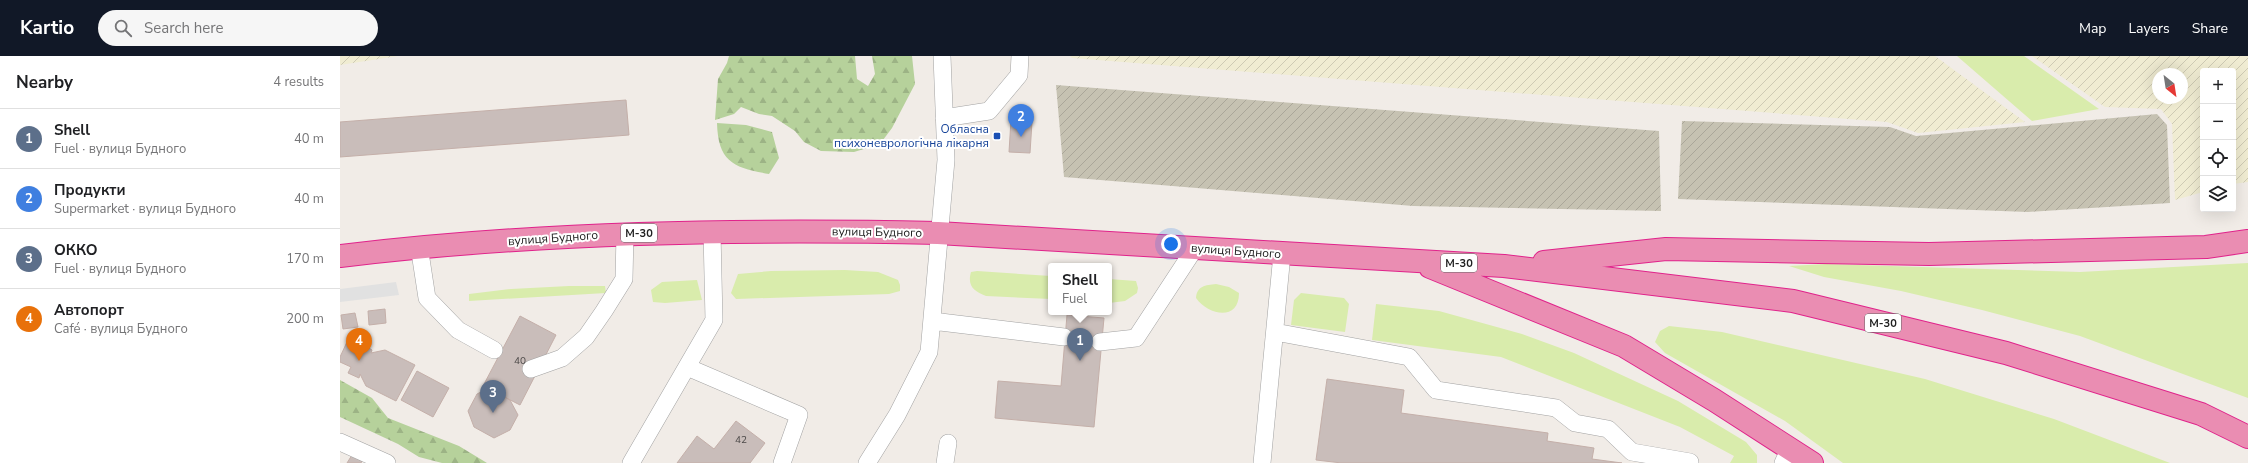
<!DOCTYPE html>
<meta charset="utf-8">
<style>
body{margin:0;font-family:"Nunito Sans",sans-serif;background:#f6f6f6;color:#202124}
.controls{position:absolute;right:12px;top:12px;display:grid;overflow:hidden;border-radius:4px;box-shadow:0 4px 16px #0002}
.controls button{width:36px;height:36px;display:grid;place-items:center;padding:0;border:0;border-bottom:1px solid #e0e0e0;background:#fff;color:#202124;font:20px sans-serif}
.compass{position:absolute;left:1812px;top:12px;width:36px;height:36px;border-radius:50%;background:#fff;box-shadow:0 4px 16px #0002;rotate:150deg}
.you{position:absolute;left:831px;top:188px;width:14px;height:14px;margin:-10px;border:3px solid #fff;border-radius:50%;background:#1a73e8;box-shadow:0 0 0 6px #1a73e833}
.badge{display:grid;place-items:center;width:26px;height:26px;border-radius:50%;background:#111827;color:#fff;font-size:13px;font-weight:700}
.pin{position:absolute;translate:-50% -33px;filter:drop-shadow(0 1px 2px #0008)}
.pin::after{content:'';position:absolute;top:21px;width:14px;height:12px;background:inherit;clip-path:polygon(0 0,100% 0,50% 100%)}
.popup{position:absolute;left:708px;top:207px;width:64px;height:52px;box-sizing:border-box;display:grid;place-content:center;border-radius:4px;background:#fff;filter:drop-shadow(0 1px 3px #0005);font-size:13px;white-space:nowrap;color:#757577}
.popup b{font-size:15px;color:#202124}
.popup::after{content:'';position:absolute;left:50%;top:100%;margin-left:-8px;border:8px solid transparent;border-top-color:#fff}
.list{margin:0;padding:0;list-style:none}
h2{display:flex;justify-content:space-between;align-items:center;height:52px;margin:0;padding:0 16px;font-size:17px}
h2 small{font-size:13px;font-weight:400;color:#757577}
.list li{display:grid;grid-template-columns:26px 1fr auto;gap:12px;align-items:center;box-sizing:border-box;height:60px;padding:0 16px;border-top:1px solid #e0e0e0}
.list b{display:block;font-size:15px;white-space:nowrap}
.list p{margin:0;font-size:13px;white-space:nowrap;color:#757577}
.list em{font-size:13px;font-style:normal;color:#757577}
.icon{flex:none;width:22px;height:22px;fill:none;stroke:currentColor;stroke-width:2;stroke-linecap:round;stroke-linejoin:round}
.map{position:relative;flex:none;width:1908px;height:407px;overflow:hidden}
header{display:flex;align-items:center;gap:24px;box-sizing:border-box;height:56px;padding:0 20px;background:#111827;color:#fff}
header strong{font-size:19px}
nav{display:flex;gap:22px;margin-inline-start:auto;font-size:14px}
.search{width:280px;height:36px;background:#f6f6f6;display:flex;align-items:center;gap:10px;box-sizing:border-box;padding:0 14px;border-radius:22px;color:#757577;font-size:15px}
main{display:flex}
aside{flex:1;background:#fff}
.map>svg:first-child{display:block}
.construction{fill:url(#construction-furrows)}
.farmland{fill:url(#farmland-furrows);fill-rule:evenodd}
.grass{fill:#d9ecac}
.forest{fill:url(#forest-firs)}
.parking{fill:#e1e1e1}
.building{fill:#c9bdba;stroke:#c4afa9}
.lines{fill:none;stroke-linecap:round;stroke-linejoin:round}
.lane-casing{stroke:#a2a2a2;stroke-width:18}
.highway-casing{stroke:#e0238b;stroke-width:24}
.lane{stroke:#fff;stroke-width:17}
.highway{stroke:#ea8db2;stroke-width:22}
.transit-dot{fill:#1a4fb4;stroke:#fff;stroke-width:1.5}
.labels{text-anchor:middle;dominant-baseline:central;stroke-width:4;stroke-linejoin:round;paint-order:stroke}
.number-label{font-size:10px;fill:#4b4847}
.shield{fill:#fff;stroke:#646464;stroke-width:1}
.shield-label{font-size:11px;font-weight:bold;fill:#212121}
.transit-label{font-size:12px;fill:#164399;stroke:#fff;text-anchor:end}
.street-label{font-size:12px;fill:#212121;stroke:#fff}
</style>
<header>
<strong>Kartio</strong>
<div class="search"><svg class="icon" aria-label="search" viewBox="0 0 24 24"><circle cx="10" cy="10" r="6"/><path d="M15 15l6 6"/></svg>Search here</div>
<nav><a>Map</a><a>Layers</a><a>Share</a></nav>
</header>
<main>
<aside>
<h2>Nearby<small>4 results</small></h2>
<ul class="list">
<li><span class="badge" style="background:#5c6f8a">1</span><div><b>Shell</b><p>Fuel · вулиця Будного</p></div><em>40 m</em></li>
<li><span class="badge" style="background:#3f7fe0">2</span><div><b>Продукти</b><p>Supermarket · вулиця Будного</p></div><em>40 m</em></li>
<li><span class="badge" style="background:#5c6f8a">3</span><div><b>ОККО</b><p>Fuel · вулиця Будного</p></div><em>170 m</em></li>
<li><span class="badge" style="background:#e8710a">4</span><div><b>Автопорт</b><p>Café · вулиця Будного</p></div><em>200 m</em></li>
</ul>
</aside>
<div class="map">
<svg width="1908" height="407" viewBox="0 0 1908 407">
<defs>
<pattern id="construction-furrows" width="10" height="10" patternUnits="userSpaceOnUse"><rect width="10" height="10" fill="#c6c2b2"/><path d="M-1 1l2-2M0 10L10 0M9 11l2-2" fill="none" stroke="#aaa699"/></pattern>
<pattern id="farmland-furrows" width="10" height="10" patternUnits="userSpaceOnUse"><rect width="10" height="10" fill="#f0ecd2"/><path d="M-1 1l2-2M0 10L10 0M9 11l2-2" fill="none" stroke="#cecab4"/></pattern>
<pattern id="forest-firs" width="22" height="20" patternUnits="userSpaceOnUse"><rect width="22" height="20" fill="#b6d19b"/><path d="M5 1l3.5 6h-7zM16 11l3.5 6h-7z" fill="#9cb385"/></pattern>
</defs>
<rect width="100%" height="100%" fill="#f1ece7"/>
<path class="construction" d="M716 29 1319 75 1321 155 1073 150 724 121Z
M1817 58 1827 69 1830 147 1688 156 1338 143 1342 65 1550 71 1576 80Z"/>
<path class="farmland" d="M0 0H58L0 9Z
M730 0H1595L1685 66 1578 77 1547 66 732 2Z
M1692 0H1908V126L1893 128V15H1863V136L1835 144 1832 68 1821 53 1765 51ZM1818 18H1842V42H1818Z"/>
<path class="grass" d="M1617 0H1684L1759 53 1692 65Z
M1908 207V342L1740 280 1642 254 1561 235 1484 221 1449 210 1486 208 1740 216Z
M505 214 538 216 558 224 560 229V235L549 238 396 243 391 237 398 218 431 215Z
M637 215 711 220V243L646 240C634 235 627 230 631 216Z
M769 223 796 225 798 232 797 237 785 245 769 247Z
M357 224 362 244 325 247 313 246 311 234 322 226Z
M876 228 889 231 899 237C899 266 868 259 856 242 857 230 865 229 876 228Z
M229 230H265L266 237 129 245V238L171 233Z
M961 237 1004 242 1009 248 1005 276 951 269 954 244Z
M1036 248 1099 255 1182 278 1234 297 1338 345 1406 386 1417 399V407H1390L1394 400 1340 371 1161 301 1032 284Z
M1329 270 1382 276 1585 323 1714 363 1830 407H1503L1445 365 1325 297 1315 286 1320 275Z"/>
<path class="forest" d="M389 0H515L517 23 528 30 535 18 532 0H572L575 28 552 72 540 88 514 96 481 95 464 86 455 75 432 60 419 58 401 51 394 58 375 64 378 23 387 7Z
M377 67 406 69 432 76 439 102 429 118C394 112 378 106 377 67Z
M0 324 32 342 48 362 119 390 147 407H102L79 401 58 388 0 361Z"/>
<path class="parking" d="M56 226 59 239 0 246V233Z"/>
<path class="building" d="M286 44 289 79 0 101V66Z
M671 64 692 66 690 97 669 96Z
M45 253 46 267 29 269 28 255Z
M15 257 18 271 3 273 1 259Z
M727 259 764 262 754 371 655 362 658 325 721 330Z
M180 260 216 279 180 349 143 330Z
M7 286 21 294 24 289 32 294 31 297 45 294 75 309 56 345 26 330 20 318 19 322 8 317 11 311 0 306V301Z
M77 315 109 332 93 361 61 344Z
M987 323 1064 334 1061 357 1208 377 1207 385 1254 392 1252 403 1282 407H1002L976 404Z
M149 332 170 344 178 359 170 374 154 382 134 371 128 355 137 338Z
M396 365 425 387 410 407H337L357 380 374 393Z
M12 399 22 405 21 407H7Z"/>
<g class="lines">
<defs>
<path id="lane" d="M604 62 649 55 679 19 680 0
M79 190 87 242 118 274 154 294
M592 265 724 281
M935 276 1069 301 1096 334 1216 352 1235 367 1268 373 1292 396 1350 406
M760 286 796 282 855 192
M347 311 459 359 442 407
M191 313 222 302 246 281 264 255 284 223 285 178
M0 386 47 407
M291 407 374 264 372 176
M527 407 557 359 589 296 606 104 602 0
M605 407 608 387
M922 407 942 198
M1443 407 1450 392"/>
<path id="highway" d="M0 200C198 176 399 173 598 177L1164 210 1453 245 1666 297 1861 358 1908 381
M1204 206 1326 193 1589 198 1866 191 1908 185
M1090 211 1284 290 1374 344 1472 407"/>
</defs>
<use href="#lane" class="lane-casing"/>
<use href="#highway" class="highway-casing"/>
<use href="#lane" class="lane"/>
<use href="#highway" class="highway"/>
</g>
<rect class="transit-dot" x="653" y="76" width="8" height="8" rx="2"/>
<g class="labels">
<g class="number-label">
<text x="180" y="305">40</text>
<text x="401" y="384">42</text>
</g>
<g class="shield">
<rect x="281" y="168" width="36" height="18" rx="3"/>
<rect x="1101" y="198" width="36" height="18" rx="3"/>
<rect x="1525" y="258" width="36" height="18" rx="3"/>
</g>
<g class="shield-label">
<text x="299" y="177">М-30</text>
<text x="1119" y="207">М-30</text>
<text x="1543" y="267">М-30</text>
</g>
<g class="transit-label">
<text x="649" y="73">Обласна<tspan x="649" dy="14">психоневрологічна лікарня</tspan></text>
</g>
<g class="street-label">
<text transform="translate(537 176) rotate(1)">вулиця Будного</text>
<text transform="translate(213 182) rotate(-4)">вулиця Будного</text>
<text transform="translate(896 195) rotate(4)">вулиця Будного</text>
</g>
</g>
</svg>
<div class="controls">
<button>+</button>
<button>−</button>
<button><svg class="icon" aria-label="locate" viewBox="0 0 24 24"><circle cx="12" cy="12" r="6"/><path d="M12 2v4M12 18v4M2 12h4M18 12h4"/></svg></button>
<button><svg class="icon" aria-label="layers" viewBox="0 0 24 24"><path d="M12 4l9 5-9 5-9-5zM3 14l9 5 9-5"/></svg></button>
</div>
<svg class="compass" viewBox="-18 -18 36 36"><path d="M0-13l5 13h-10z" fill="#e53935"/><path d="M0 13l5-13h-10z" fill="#757577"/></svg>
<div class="you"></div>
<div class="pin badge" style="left:740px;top:305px;background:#5c6f8a">1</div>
<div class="popup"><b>Shell</b>Fuel</div>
<div class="pin badge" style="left:681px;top:81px;background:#3f7fe0">2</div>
<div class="pin badge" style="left:153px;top:357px;background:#5c6f8a">3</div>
<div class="pin badge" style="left:19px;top:305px;background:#e8710a">4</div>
</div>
</main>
